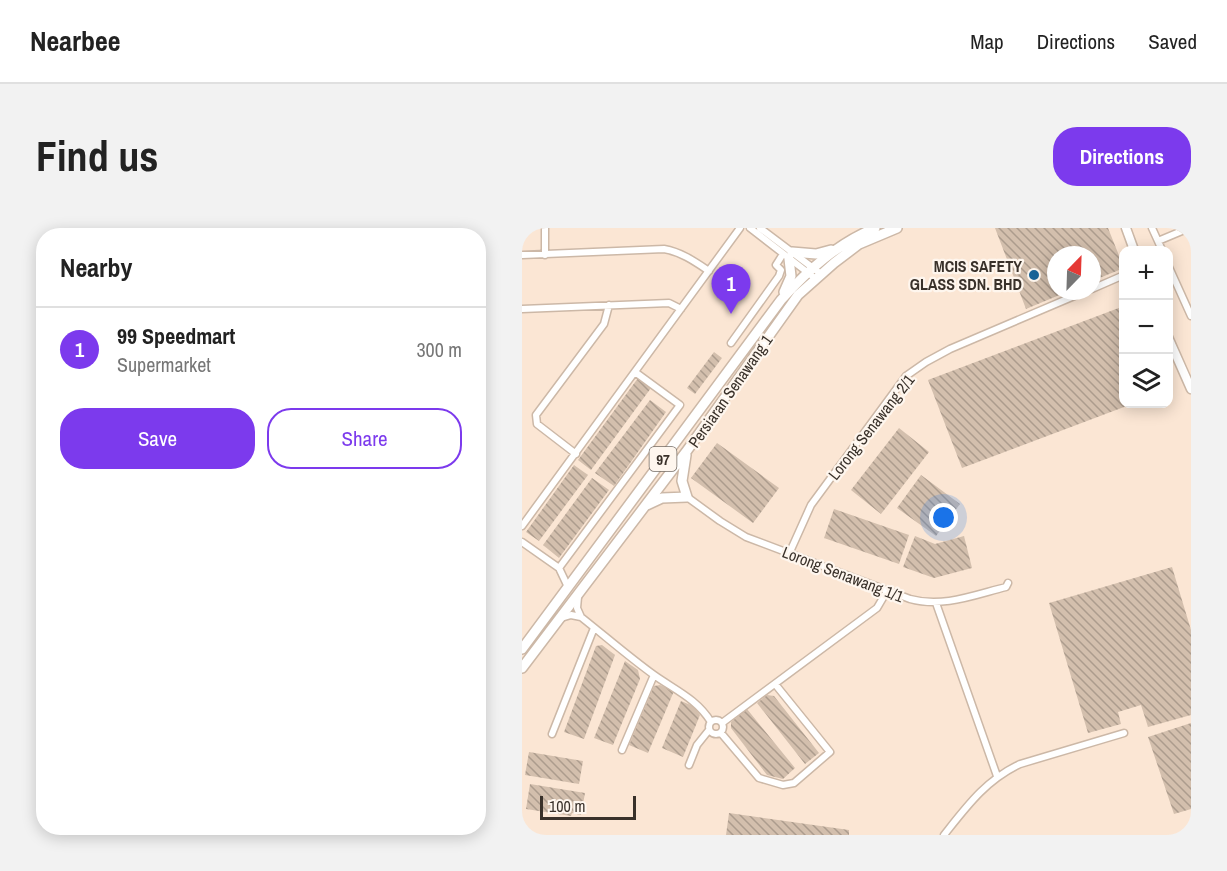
<!DOCTYPE html>
<meta charset="utf-8">
<style>
body{margin:0;font-family:"Archivo Narrow",sans-serif;background:#f2f2f2;color:#222}
.controls{position:absolute;right:18px;top:18px;display:grid;overflow:hidden;border-radius:12px;box-shadow:0 3px 15px #0003}
.controls button{width:54px;height:54px;display:grid;place-items:center;padding:0;border:0;border-bottom:2px solid #e0e0e0;background:#fff;color:#222;font:30px sans-serif}
.compass{position:absolute;left:525px;top:18px;width:54px;height:54px;border-radius:50%;background:#fff;box-shadow:0 3px 15px #0003;rotate:23deg}
.scale{position:absolute;left:18px;bottom:15px;width:96px;box-sizing:border-box;padding-left:6px;border:3px solid #39312a;border-top:0;font-size:16px;line-height:21px;white-space:nowrap;color:#39312a;-webkit-text-stroke:4px #fef6ee;paint-order:stroke}
.you{position:absolute;left:422px;top:290px;width:21px;height:21px;margin:-15px;border:4px solid #fff;border-radius:50%;background:#1a73e8;box-shadow:0 0 0 9px #1a73e833}
.badge{display:grid;place-items:center;width:39px;height:39px;border-radius:50%;background:#7c3aed;color:#fff;font-size:20px;font-weight:700}
.pin{position:absolute;translate:-50% -50px;filter:drop-shadow(0 2px 3px #0008)}
.pin::after{content:'';position:absolute;top:32px;width:21px;height:18px;background:inherit;clip-path:polygon(0 0,100% 0,50% 100%)}
.list{margin:0;padding:0;list-style:none}
h2{display:flex;justify-content:space-between;align-items:center;height:78px;margin:0;padding:0 24px;font-size:26px}
h2 small{font-size:20px;font-weight:400;color:#767676}
.list li{display:grid;grid-template-columns:39px 1fr auto;gap:18px;align-items:center;box-sizing:border-box;height:84px;padding:0 24px;border-top:2px solid #e0e0e0}
.list b{display:block;font-size:22px;white-space:nowrap}
.list p{margin:0;font-size:20px;white-space:nowrap;color:#767676}
.list em{font-size:20px;font-style:normal;color:#767676}
.actions{display:flex;gap:12px;padding:18px 24px}
.actions a{flex:1;padding:14px 0;border:2px solid #7c3aed;border-radius:24px;text-align:center;font-size:21px;color:#7c3aed}
.actions .main{background:#7c3aed;color:#fff}
.icon{flex:none;width:33px;height:33px;fill:none;stroke:currentColor;stroke-width:2;stroke-linecap:round;stroke-linejoin:round}
.map{position:relative;flex:none;width:669px;height:607px;overflow:hidden;border-radius:24px}
header{display:flex;align-items:center;gap:36px;box-sizing:border-box;height:84px;padding:0 30px;background:#fff;border-bottom:2px solid #e0e0e0}
header strong{font-size:28px}
nav{display:flex;gap:33px;margin-inline-start:auto;font-size:21px}
.intro{display:flex;align-items:center;justify-content:space-between;box-sizing:border-box;height:144px;padding:0 36px}
h1{margin:0;font-size:42px}
.button{padding:15px 27px;border-radius:24px;background:#7c3aed;color:#fff;font-size:21px;font-weight:700}
main{display:flex;gap:36px;padding:0 36px}
aside{flex:1;background:#fff;border-radius:24px;box-shadow:0 3px 15px #0003}
.map>svg:first-child{display:block}
.building{fill:url(#building-back-hatch)}
.lines{fill:none;stroke-linecap:round;stroke-linejoin:round}
.street-casing{stroke:#ccb8a7;stroke-width:9}
.secondary-casing{stroke:#ccb8a7;stroke-width:11}
.primary-casing{stroke:#ccb8a7;stroke-width:12}
.street{stroke:#fff;stroke-width:6}
.secondary{stroke:#fff;stroke-width:8}
.primary{stroke:#fff;stroke-width:9}
.poi-dot{fill:#186397;stroke:#fef6ee;stroke-width:2}
.labels{text-anchor:middle;dominant-baseline:central;stroke-width:4.5;stroke-linejoin:round;paint-order:stroke}
.shield{fill:#fef6ee;stroke:#746c65;stroke-width:1.5}
.shield-label{font-size:15px;font-weight:bold;fill:#39312a}
.poi-label{font-size:16px;font-weight:bold;fill:#39312a;stroke:#fef6ee;text-anchor:end}
.street-label{font-size:16px;fill:#39312a;stroke:#fef6ee}
</style>
<header>
<strong>Nearbee</strong>
<nav><a>Map</a><a>Directions</a><a>Saved</a></nav>
</header>
<div class="intro"><h1>Find us</h1><a class="button">Directions</a></div>
<main>
<aside>
<h2>Nearby<small></small></h2>
<ul class="list">
<li><span class="badge">1</span><div><b>99 Speedmart</b><p>Supermarket</p></div><em>300 m</em></li>
</ul>
<div class="actions"><a class="main">Save</a><a>Share</a></div>
</aside>
<div class="map">
<svg width="669" height="607" viewBox="0 0 669 607">
<defs>
<pattern id="building-back-hatch" width="6" height="6" patternUnits="userSpaceOnUse" patternTransform="scale(1.5)"><rect width="6" height="6" fill="#d3bfad"/><path d="M-1 5l2 2M0 0l6 6M5-1l2 2" fill="none" stroke="#ac9c8d"/></pattern>
</defs>
<rect width="100%" height="100%" fill="#fbe6d4"/>
<path class="building" d="M473 0H586L602 40 570 53V27H534V63H547L504 81Z
M602 78V176H610L440 240 406 152Z
M192 124 200 130 173 166 165 160Z
M116 150 129 160 69 242 56 232Z
M128 172 144 184 92 258 73 245Z
M377 200 407 224 359 286 329 262Z
M195 215 257 260 231 295 169 250Z
M52 237 66 247 17 313 4 304Z
M399 247 438 276 414 308 375 280Z
M70 250 87 262 37 330 21 317Z
M312 281 387 307 377 336 302 310Z
M393 308 413 316 442 308 450 340 412 350 381 339Z
M650 339 669 402V487L626 499 619 477 596 484 599 496 566 505 527 375Z
M80 417 93 427 62 511 42 504 74 418Z
M103 433 116 442 118 451 91 517 72 510Z
M138 457 152 463 126 525 107 517 132 458Z
M245 467 252 468 297 525 283 536 235 475Z
M159 473 171 478 178 487 161 529 140 520Z
M225 481 273 540 261 551 245 547 209 500V494Z
M669 495V581L652 586 626 509Z
M7 524 61 533 57 556 3 547Z
M8 556 63 565 59 587 50 585 49 588 4 581Z
M207 585 327 602V607H204Z"/>
<g class="lines">
<defs>
<path id="street" d="M23 0V27
M228 0 294 51
M238 0 299 46
M630 0 640 22
M636 13 667 0
M0 27 142 21C159 24 172 33 187 43
M646 37 669 88
M570 61 602 47
M0 81 147 75 159 81
M209 115 257 48 259 42 254 37 261 26
M54 226 15 196 14 187 82 96 87 77
M165 269 198 293 224 309 388 371C421 380 452 367 484 359L486 355
M0 298 218 0
M0 314 37 340 46 359
M267 326 289 277 384 148 404 134 428 121 564 63
M37 340 158 177 113 144
M56 369 55 380 59 389
M414 375 475 548
M39 390 49 387 59 389C83 408 107 429 132 447 153 462 175 471 189 494
M187 499a7 7 0 1 1 14 0a7 7 0 1 1-14 0Z
M200 495 355 380 365 363
M199 505 237 550 261 557 272 555 308 524 253 456
M30 506 72 400
M100 522 132 447
M167 537 175 517 187 502
M422 607C445 578 464 552 498 536L602 505"/>
<path id="secondary" d="M604 0 612 22
M646 109 669 161"/>
<path id="primary" d="M270 24 294 26 309 22
M262 64 269 48 267 31
M125 277 140 270 165 269 160 253 164 227
M0 421 259 72C286 42 315 16 353 0
M0 440 164 224 276 67 312 35 337 16 375 0"/>
</defs>
<use href="#street" class="street-casing"/>
<use href="#secondary" class="secondary-casing"/>
<use href="#primary" class="primary-casing"/>
<use href="#street" class="street"/>
<use href="#secondary" class="secondary"/>
<use href="#primary" class="primary"/>
</g>
<circle class="poi-dot" cx="512" cy="47" r="6"/>
<g class="labels">
<rect class="shield" x="127.5" y="219" width="27" height="24" rx="4.5"/>
<g class="shield-label">
<text x="141" y="231">97</text>
</g>
<g class="poi-label">
<text x="500" y="38">MCIS SAFETY<tspan x="500" dy="18">GLASS SDN. BHD</tspan></text>
</g>
<g class="street-label">
<text transform="translate(208 163) rotate(-55)">Persiaran Senawang 1</text>
<text transform="translate(349 199) rotate(-52)">Lorong Senawang 2/1</text>
<text transform="translate(321 346) rotate(21)">Lorong Senawang 1/1</text>
</g>
</g>
</svg>
<div class="controls">
<button>+</button>
<button>−</button>
<button><svg class="icon" aria-label="layers" viewBox="0 0 24 24"><path d="M12 4l9 5-9 5-9-5zM3 14l9 5 9-5"/></svg></button>
</div>
<svg class="compass" viewBox="-18 -18 36 36"><path d="M0-13l5 13h-10z" fill="#e53935"/><path d="M0 13l5-13h-10z" fill="#767676"/></svg>
<div class="scale">100 m</div>
<div class="you"></div>
<div class="pin badge" style="left:209px;top:86px">1</div>
</div>
</main>
